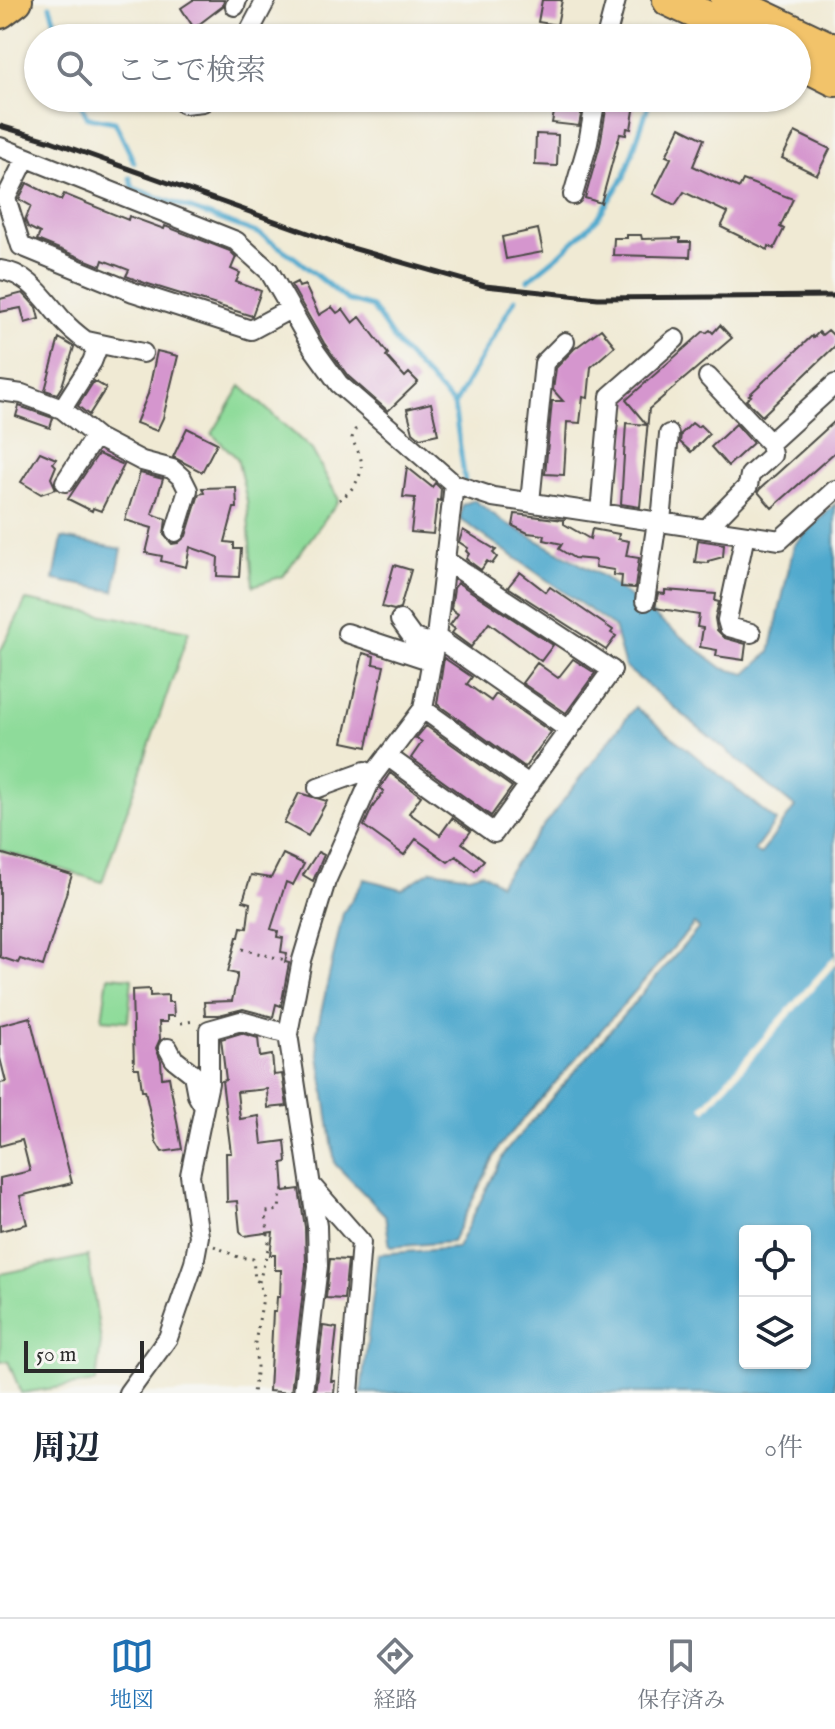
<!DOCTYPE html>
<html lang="ja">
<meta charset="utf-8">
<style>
body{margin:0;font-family:"IM FELL English","Noto Serif JP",serif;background:#f6f6f7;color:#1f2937}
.controls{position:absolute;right:24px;bottom:24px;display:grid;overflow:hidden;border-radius:8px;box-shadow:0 2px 6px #0004}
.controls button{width:72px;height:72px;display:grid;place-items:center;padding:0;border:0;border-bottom:2px solid #e0e1e3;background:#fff;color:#1f2937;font:40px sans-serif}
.scale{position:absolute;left:24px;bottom:20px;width:120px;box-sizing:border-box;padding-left:8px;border:4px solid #2b2b2b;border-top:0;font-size:22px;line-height:28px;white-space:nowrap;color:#2b2b2b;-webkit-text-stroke:6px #f6f6f2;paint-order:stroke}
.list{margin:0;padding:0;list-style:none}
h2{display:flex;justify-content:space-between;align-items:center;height:104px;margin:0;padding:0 32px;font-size:34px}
h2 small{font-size:26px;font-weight:400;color:#747a83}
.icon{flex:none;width:44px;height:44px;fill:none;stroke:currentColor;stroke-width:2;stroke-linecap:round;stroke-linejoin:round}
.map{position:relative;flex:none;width:835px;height:1393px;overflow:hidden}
.search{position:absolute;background:#fff;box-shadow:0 2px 6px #0004;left:24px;right:24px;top:24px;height:88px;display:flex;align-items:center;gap:20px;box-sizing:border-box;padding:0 28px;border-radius:44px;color:#747a83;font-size:30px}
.sheet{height:224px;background:#fff}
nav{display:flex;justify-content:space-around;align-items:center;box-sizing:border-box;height:112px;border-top:2px solid #e0e1e3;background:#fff;font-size:22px;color:#747a83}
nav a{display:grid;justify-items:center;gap:4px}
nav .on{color:#1f6fb2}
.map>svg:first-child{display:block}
.green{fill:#8edb9a;stroke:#5c8362;stroke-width:2}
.water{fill:#50a9cd;stroke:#3e6a7c;stroke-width:2;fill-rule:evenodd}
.pier{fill:#f0ead4}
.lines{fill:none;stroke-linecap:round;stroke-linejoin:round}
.stream{stroke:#50a9cd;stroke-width:5}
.building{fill:#d596ce}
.street-casing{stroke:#494844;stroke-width:22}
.highway-casing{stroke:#494844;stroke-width:36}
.path{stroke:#494844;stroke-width:3;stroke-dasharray:2 6;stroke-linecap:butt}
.street{stroke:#fff;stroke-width:18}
.highway{stroke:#f2c36a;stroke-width:32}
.rail{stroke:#2b2b2b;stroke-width:5}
</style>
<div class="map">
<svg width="835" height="1393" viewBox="0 0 835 1393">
<rect width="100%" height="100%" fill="#f6f6f2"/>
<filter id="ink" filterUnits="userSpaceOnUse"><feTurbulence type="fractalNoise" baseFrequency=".0125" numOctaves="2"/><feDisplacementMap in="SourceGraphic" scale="16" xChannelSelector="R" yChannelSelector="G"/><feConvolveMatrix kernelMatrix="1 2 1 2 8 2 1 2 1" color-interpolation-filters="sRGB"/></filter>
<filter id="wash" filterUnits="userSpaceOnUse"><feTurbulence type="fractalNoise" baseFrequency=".006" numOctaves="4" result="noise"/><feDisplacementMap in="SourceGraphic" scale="32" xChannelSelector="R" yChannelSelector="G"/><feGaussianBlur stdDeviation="1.8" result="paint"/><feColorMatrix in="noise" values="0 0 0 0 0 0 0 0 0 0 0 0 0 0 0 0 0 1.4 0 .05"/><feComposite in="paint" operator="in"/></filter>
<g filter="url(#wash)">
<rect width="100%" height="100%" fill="#f0ead4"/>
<path class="green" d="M241 386 312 450 339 500 283 576 253 586 247 501 237 458 212 434Z
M26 600 189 631 102 882 0 850V652Z
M108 976 132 978 128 1021 102 1019Z
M88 1256 101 1342 96 1382 21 1393 8 1361 0 1362V1274Z"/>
<path class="water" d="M474 500 504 522 602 576 722 668 746 674 770 652 794 545 835 504V1393H361L378 1254 457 1248 505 1152 699 928 694 924 499 1147 452 1242 390 1247 385 1215 335 1164 316 1035 343 913 365 879 402 889 432 870 469 876 482 872 499 884 635 707 776 821 754 851 760 855 795 807 625 667 614 627 460 519 462 505ZM745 1231H805V1363H745Z
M62 538 122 549 114 591 54 580Z"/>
<path class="pier" d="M835 955V965L706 1111 701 1107Z"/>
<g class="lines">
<path class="stream" d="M50 6 60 38
M78 98 87 117 115 122 134 162
M130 178 133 188 260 234 294 257 347 300 372 307 399 347 454 405 465 482
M528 280 559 255 597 219 624 177 651 98
M454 405 515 299"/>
</g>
<g id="blocks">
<path class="building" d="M193 0H224L223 6 194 28 181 8Z
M542 0H562L557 25 538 22Z
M568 98H584L579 126 552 123 555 107 567 108Z
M608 98H636L631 129 627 128 626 135 620 134 601 203 585 198 600 145Z
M680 127 704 139 693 166 739 188 743 180 793 199 780 227 784 229 774 249 769 246 768 250 721 227 728 213 684 192 675 205 653 194 671 158 666 156Z
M795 132 830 149 817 175 782 158Z
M536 134 558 135 557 166 535 165Z
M27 183 61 200 64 194 128 220 129 216 164 229 165 226 230 251 236 257 231 269 240 273 236 282 261 291 252 316 145 283 126 276 129 270 103 260 101 266 37 240 40 233 28 227 25 220 31 206 19 199Z
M538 229 543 252 506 259 502 237Z
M627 235H641L642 239 680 238V242H691L690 257 613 255 614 238H627Z
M297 282 299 287 305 285 319 315 332 307 337 313 343 309 353 323 360 317 388 354 386 356 405 377 409 373 418 382 388 411 348 376 324 343 291 285Z
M23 293 36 307 39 319 25 323 21 308 0 312V299Z
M720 325 732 338 649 409 640 507 621 504 626 423 647 425 626 400 704 331 706 333 710 330 713 333Z
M601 329 615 346 591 367 588 398 583 397 580 423 567 422 564 475 545 474 552 401H563L553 390 556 368 574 349Z
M828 330 835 337V346L762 416 746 400 751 396 749 395 812 336 813 338 819 332 822 335Z
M59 338 74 347 62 386 57 394 45 390Z
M157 351 178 356 163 418 157 431 136 423 148 394Z
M94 381 106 388 89 415 78 406Z
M431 403 438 434 420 438 413 432 407 409Z
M19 406 53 418 50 428 16 416Z
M835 421V452L772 508 758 492 760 489Z
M692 423 697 427 700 425 709 434 691 452 680 442 681 434Z
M736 424 753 443 728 466 711 447Z
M187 428 217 443 202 472 173 457Z
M40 452 56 459 53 463 56 466 51 478 56 489 41 494 21 482Z
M98 454 124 465 101 511 93 508 92 511 68 499Z
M407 467 432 487 435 483 441 489 440 501 437 500 433 534 411 532 415 498 403 497Z
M140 473 163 479 152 514 166 519 164 535 172 544 178 543 186 536 199 494 204 493 202 488 236 487 237 508H234L225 542 234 543V549H241L239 577 217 576 218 557 190 547 186 567 161 561 162 556 146 553 152 528 125 520Z
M515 514 564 520V524L590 539 592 529 619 534 618 539 629 541 626 556 639 558 635 588 621 587 622 576 613 575 614 570 595 567 596 560 574 558 559 549 562 544 544 540 545 535 528 533 513 526Z
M463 530 496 550 493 553 497 557 492 564 487 561 481 570 466 559 469 554 466 551 468 548 459 542Z
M698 540 724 544 723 557 708 561V563L695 562Z
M394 565 411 570 400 608 394 610 382 607Z
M520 572 546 592 550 587 613 630 611 633 616 636 606 650 508 587Z
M458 583 553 645 541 661 489 623 471 647 452 633 455 629 450 625 458 614 451 609 454 588Z
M665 590 716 594 715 601 719 602 715 618 717 630 725 638 746 644 744 660 716 656 717 650 700 647 703 628 697 627 699 615 655 608 658 593 665 594Z
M363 653 374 656 373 664 384 666 367 747 343 742Z
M444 658 472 677 467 684 491 701 496 694 551 732 525 767 437 704Z
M573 659 595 673 566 713 522 683 537 663 558 678Z
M426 726 512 787 491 816 411 758 422 742 416 738Z
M390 773 421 796 409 813 440 835 452 818 471 831 462 843 484 860 475 871 456 856 448 862 416 839 404 855 364 826 372 808 384 791 380 788Z
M299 793 327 801 308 836 284 823Z
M318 852 324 855 313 881 303 875Z
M0 853 72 875 43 966 20 959 18 963 0 957Z
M283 854 304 864 293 885 286 882 271 929 278 931 277 937 283 938 281 952 287 953 285 962 289 963 281 1006 276 1004 273 1017 243 1009 219 1015H205L204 1002 232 1001 237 978V974L228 972 237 937H239L241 927 247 928 250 903 243 901 251 875 271 878Z
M150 989V996L168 995V1002H173L174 1016H167V1022H159L160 1039 156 1048 161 1061 162 1078 169 1077 182 1149 162 1152 156 1142 145 1090H142L139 1068H134L132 990Z
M30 1017 72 1183 20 1196 27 1224 0 1231V1178L30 1171 22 1140 0 1146V1083L6 1082 0 1058V1025Z
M241 1033 258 1038 260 1057 272 1055 274 1075 282 1074 287 1106 268 1108 267 1089 237 1092 240 1119 259 1116 262 1144 285 1141 287 1162 282 1163 284 1191 299 1189 305 1227 306 1265 291 1393 269 1391 273 1312H276L277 1297H280L281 1270H275V1255H270L273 1232 244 1236 240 1231 237 1201 227 1202 226 1153H231L222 1081 226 1080 221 1039Z
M330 1259 348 1260 344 1299 326 1298Z
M323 1326 337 1328 331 1381H335L334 1393H315Z"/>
</g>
</g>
<g filter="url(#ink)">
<use href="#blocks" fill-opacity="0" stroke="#494844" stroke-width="2"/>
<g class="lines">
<defs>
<path id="street" d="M235 6 237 0
M246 38 266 0
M519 38H520
M606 38 616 0
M184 104 203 102 208 98
M0 147 236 241 269 271 313 348 339 384 454 484 493 497 780 540 835 490
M26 158 6 198 21 246 133 292 251 330 290 309
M573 195 588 143 596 98
M0 270C32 274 46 303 67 325 76 334 87 342 97 349L92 362 62 409 98 438 142 461 172 469 182 478 188 490 175 532
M87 341 143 353
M708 377 770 443
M0 391 22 394 62 409
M65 482 95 436
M530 502 544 363 565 342
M600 513 610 396 675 339
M661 522 669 434
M706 529 748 486 750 475 772 455 770 443 835 384
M745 535 727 620 729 627 751 633
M645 601 657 521
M400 620 413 638 435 644
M347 633 432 661
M436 637 569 730
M423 709 530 785
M387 756 494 833 612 670 445 560
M318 788 365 771 373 775
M168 1048 174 1059 193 1074 197 1095 204 1107
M312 1186 361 1242 349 1393
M128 1393 168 1338 194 1263 199 1236 190 1175 209 1083V1030L241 1021 288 1034
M303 1393 318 1266 317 1226 288 1034 302 960 326 881 373 775 423 709 436 637 454 484"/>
<path id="highway" d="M669 0 751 38
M727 0 835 51
M0 12 16 0
M797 61 835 80"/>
</defs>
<use href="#street" class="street-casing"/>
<use href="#highway" class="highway-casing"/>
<path class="path" d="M339 500C353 491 366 473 360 456 358 450 354 445 352 438L355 430 362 428
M242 949 285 960
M181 1023 194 1021
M214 1246 238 1257 253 1259 255 1280 259 1282 263 1298 255 1343 257 1367 253 1393
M259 1282 269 1245 266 1212 279 1210 281 1191 293 1189"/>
<use href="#street" class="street"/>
<use href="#highway" class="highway"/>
<path class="rail" d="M0 126 51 141 345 246 485 286 598 298 835 296"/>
</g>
</g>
</svg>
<div class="controls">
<button><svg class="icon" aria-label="locate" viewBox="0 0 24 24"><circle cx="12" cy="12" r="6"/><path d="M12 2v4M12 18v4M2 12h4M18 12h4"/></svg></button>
<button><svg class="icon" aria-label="layers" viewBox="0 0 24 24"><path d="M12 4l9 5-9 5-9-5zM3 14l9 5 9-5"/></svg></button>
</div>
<div class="scale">50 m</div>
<div class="search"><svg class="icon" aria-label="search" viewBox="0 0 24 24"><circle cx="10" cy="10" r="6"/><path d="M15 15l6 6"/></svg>ここで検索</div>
</div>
<section class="sheet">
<h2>周辺<small>0件</small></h2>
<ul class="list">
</ul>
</section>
<nav>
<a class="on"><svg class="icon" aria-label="map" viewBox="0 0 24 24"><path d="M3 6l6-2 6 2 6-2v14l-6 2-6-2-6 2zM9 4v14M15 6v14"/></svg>地図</a>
<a><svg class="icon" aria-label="directions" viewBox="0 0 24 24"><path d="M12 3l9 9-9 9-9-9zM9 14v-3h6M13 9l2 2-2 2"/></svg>経路</a>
<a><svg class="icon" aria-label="saved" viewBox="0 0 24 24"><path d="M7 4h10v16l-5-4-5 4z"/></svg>保存済み</a>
</nav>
